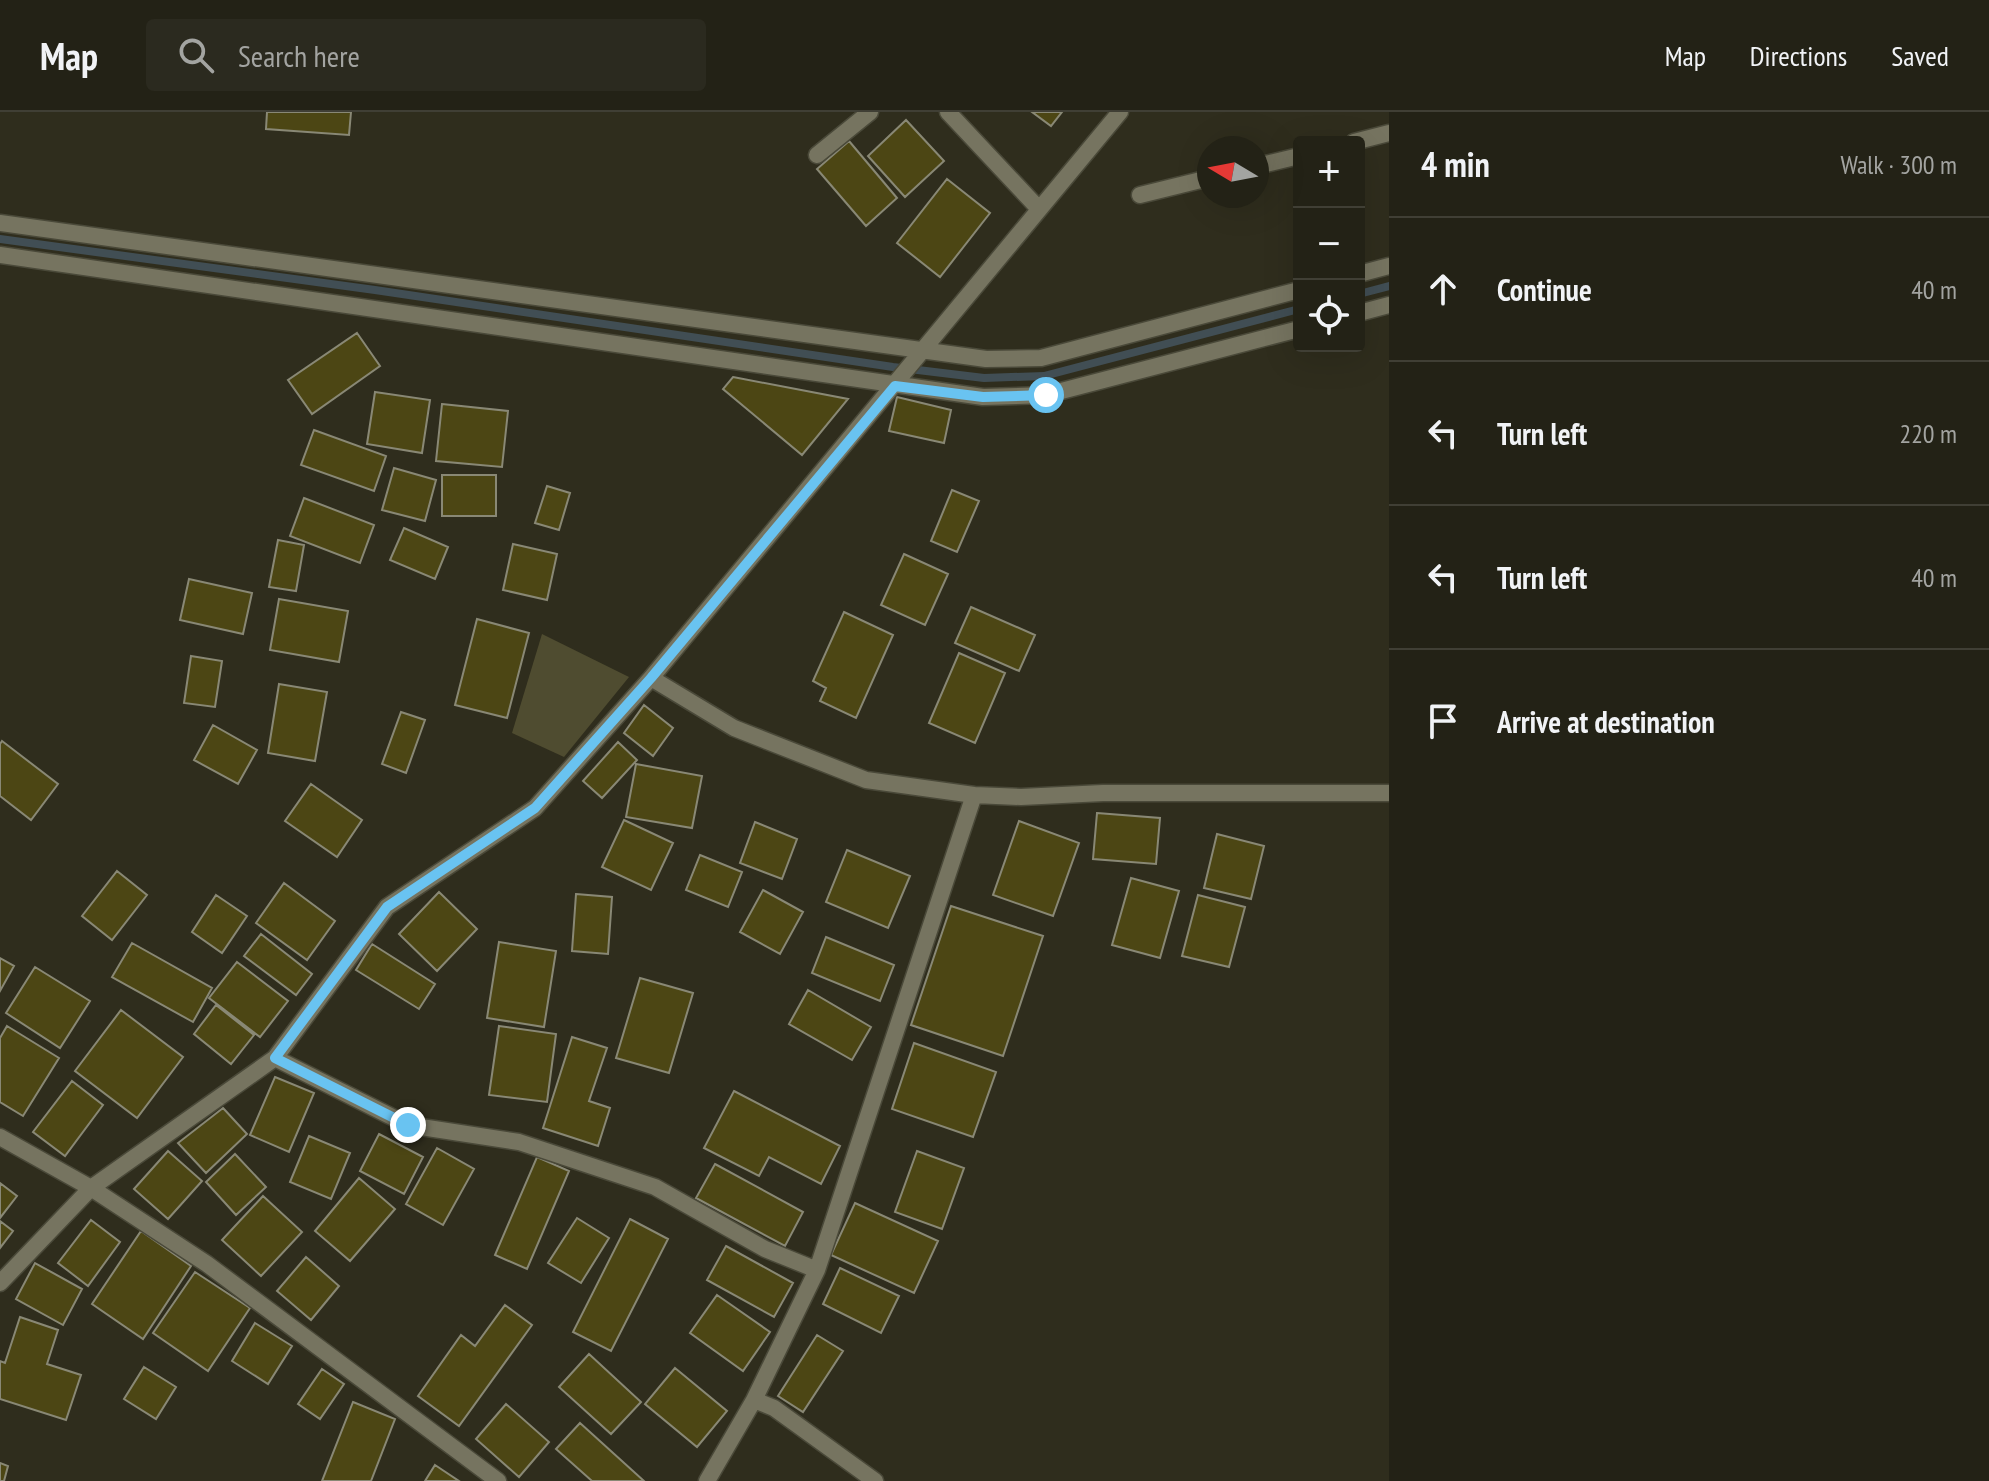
<!DOCTYPE html>
<meta charset="utf-8">
<style>
body{margin:0;font-family:"PT Sans Narrow",sans-serif;background:#2b2a1f;color:#f1f3f6}
.controls{position:absolute;right:24px;top:24px;display:grid;overflow:hidden;border-radius:8px;box-shadow:0 8px 32px #0002}
.controls button{width:72px;height:72px;display:grid;place-items:center;padding:0;border:0;border-bottom:2px solid #403f35;background:#232216;color:#f1f3f6;font:40px sans-serif}
.compass{position:absolute;left:1197px;top:24px;width:72px;height:72px;border-radius:50%;background:#232216;box-shadow:0 8px 32px #0002;rotate:280deg}
.stop{position:absolute;width:24px;height:24px;margin:-18px;border:6px solid #69c3f1;border-radius:50%;background:#fff}
.stop.end{background:#69c3f1;border-color:#fff;box-shadow:0 2px 8px #0008}
.list{margin:0;padding:0;list-style:none}
h2{display:flex;justify-content:space-between;align-items:center;height:104px;margin:0;padding:0 32px;font-size:34px}
h2 small{font-size:26px;font-weight:400;color:#a3a4a1}
.list li{display:grid;grid-template-columns:52px 1fr auto;gap:24px;align-items:center;box-sizing:border-box;height:144px;padding:0 32px;border-top:2px solid #403f35}
.list b{display:block;font-size:30px;white-space:nowrap}
.list em{font-size:26px;font-style:normal;color:#a3a4a1}
.icon{flex:none;width:44px;height:44px;fill:none;stroke:currentColor;stroke-width:2;stroke-linecap:round;stroke-linejoin:round}
.map{position:relative;flex:none;width:1389px;height:1369px;overflow:hidden}
header{display:flex;align-items:center;gap:48px;box-sizing:border-box;height:112px;padding:0 40px;background:#232216;border-bottom:2px solid #403f35}
header strong{font-size:38px}
nav{display:flex;gap:44px;margin-inline-start:auto;font-size:28px}
.search{width:560px;height:72px;background:#2b2a1f;display:flex;align-items:center;gap:20px;box-sizing:border-box;padding:0 28px;border-radius:8px;color:#a3a4a1;font-size:30px}
main{display:flex}
aside{flex:1;background:#232216}
.map>svg:first-child{display:block}
.green{fill:#4f4c30}
.lines{fill:none;stroke-linecap:round;stroke-linejoin:round}
.stream{stroke:#414e54;stroke-width:8}
.building{fill:#4c4614;stroke:#898875;stroke-width:2}
.minor-casing{stroke:#4a4939;stroke-width:19}
.minor{stroke:#767460;stroke-width:16}
.route{stroke:#69c3f1;stroke-width:10}
</style>
<header>
<strong>Map</strong>
<div class="search"><svg class="icon" aria-label="search" viewBox="0 0 24 24"><circle cx="10" cy="10" r="6"/><path d="M15 15l6 6"/></svg>Search here</div>
<nav><a>Map</a><a>Directions</a><a>Saved</a></nav>
</header>
<main>
<div class="map">
<svg width="1389" height="1369" viewBox="0 0 1389 1369">
<rect width="100%" height="100%" fill="#2f2d1d"/>
<path class="green" d="M542 522 629 565 564 645 512 621Z"/>
<g class="lines">
<path class="stream" d="M0 127 375 178 893 255 984 266 1044 264 1299 197
M1359 182 1389 174"/>
</g>
<path class="building" d="M267 0H351L349 23 266 17Z
M1032 0H1062L1051 14Z
M906 8 944 49 905 85 868 44Z
M849 29 897 86 866 114 817 57Z
M947 67 990 101 940 165 897 131Z
M357 221 380 254 312 302 288 268Z
M733 265 848 287 802 343 723 277Z
M375 280 430 288 422 341 367 332Z
M897 285 951 298 944 331 889 319Z
M442 292 508 299 502 355 436 349Z
M314 318 386 344 374 379 301 353Z
M394 356 436 368 425 409 382 398Z
M442 363H496V404H442Z
M547 374 570 381 559 418 535 411Z
M952 378 979 389 957 440 931 429Z
M304 386 374 413 360 451 290 424Z
M404 416 448 435 435 467 390 448Z
M278 428 304 433 296 479 269 475Z
M513 432 557 442 547 488 503 478Z
M904 442 948 462 925 513 881 493Z
M189 467 252 481 243 522 180 508Z
M279 487 348 499 339 550 270 538Z
M971 495 1035 523 1019 559 955 531Z
M844 500 893 523 856 606 820 589 826 576 813 569Z
M477 507 529 521 507 606 455 593Z
M959 541 1005 561 975 631 929 611Z
M191 544 222 549 215 595 184 591Z
M279 572 327 580 315 649 268 641Z
M644 593 673 616 653 644 624 621Z
M401 600 425 608 406 661 382 652Z
M213 613 257 638 238 672 194 648Z
M2 629 58 672 31 708 0 684V632Z
M618 630 637 648 602 686 583 669Z
M636 652 702 664 692 716 626 705Z
M311 672 362 708 337 745 285 709Z
M1097 701 1160 706 1156 752 1093 747Z
M624 708 673 731 651 778 602 755Z
M1019 709 1079 731 1053 804 993 783Z
M755 710 797 727 782 767 740 751Z
M1217 722 1264 734 1251 787 1204 776Z
M847 738 910 764 888 816 826 790Z
M700 743 742 760 728 795 686 778Z
M117 759 147 783 112 828 82 804Z
M1131 766 1179 779 1160 846 1112 833Z
M284 771 335 809 307 848 256 811Z
M763 778 803 800 780 842 740 820Z
M439 780 477 817 437 859 399 822Z
M576 782 612 785 608 842 572 839Z
M216 783 247 804 222 841 192 820Z
M1198 783 1245 795 1229 855 1182 844Z
M951 794 1043 824 1003 944 911 913Z
M261 822 312 862 296 883 244 844Z
M826 825 894 853 880 889 812 861Z
M499 830 556 839 544 915 487 906Z
M132 831 212 876 193 910 112 865Z
M372 832 435 872 419 897 356 858Z
M0 846 14 854 0 879Z
M237 850 288 889 260 925 209 886Z
M35 855 90 889 60 936 6 901Z
M640 866 693 881 669 961 616 946Z
M808 878 871 915 852 948 789 912Z
M216 893 254 923 231 952 194 922Z
M121 898 183 945 137 1006 75 959Z
M7 914 59 946 23 1004 0 990V926Z
M499 914 556 922 547 990 489 983Z
M572 925 607 936 589 989 610 996 598 1034 543 1016Z
M914 931 996 960 973 1025 892 997Z
M275 965 314 981 289 1040 250 1023Z
M72 969 103 993 65 1044 33 1020Z
M734 979 840 1034 821 1072 769 1045 759 1064 704 1036Z
M223 996 247 1022 206 1061 178 1031Z
M379 1022 423 1045 404 1082 360 1059Z
M309 1024 350 1041 331 1087 290 1070Z
M437 1036 474 1057 443 1113 406 1092Z
M168 1039 202 1069 168 1107 134 1077Z
M917 1039 964 1056 942 1117 895 1100Z
M235 1042 266 1075 236 1103 206 1070Z
M537 1045 569 1059 527 1157 495 1143Z
M715 1052 803 1100 785 1134 696 1086Z
M359 1066 395 1097 350 1149 315 1119Z
M0 1071 17 1084 0 1106Z
M263 1084 302 1120 261 1164 222 1128Z
M855 1091 938 1129 914 1181 831 1143Z
M577 1106 609 1126 581 1171 548 1151Z
M630 1107 668 1127 611 1239 573 1220Z
M91 1108 120 1130 88 1174 58 1151Z
M0 1109 13 1119 0 1136Z
M141 1119 191 1154 143 1227 92 1192Z
M726 1134 793 1171 774 1205 707 1168Z
M306 1145 339 1174 311 1208 277 1179Z
M35 1151 82 1177 63 1213 16 1187Z
M840 1156 899 1184 881 1221 823 1192Z
M195 1160 250 1196 208 1259 153 1221Z
M717 1183 770 1220 743 1259 690 1221Z
M505 1193 532 1213 459 1314 418 1284 461 1223 475 1234Z
M20 1205 58 1218 47 1252 81 1263 66 1308 0 1287V1249L5 1251Z
M255 1211 292 1234 268 1272 232 1249Z
M817 1223 843 1239 803 1300 778 1284Z
M589 1242 641 1290 611 1322 559 1275Z
M144 1255 176 1275 156 1307 124 1287Z
M675 1256 727 1299 697 1335 645 1292Z
M322 1257 344 1272 320 1307 298 1292Z
M353 1290 395 1307 371 1369H322Z
M506 1292 549 1330 519 1365 476 1327Z
M580 1311 644 1369H592L556 1337Z
M0 1351 8 1354 4 1369H0Z
M435 1353 459 1369H425Z"/>
<g class="lines">
<defs>
<path id="minor" d="M948 0 1039 97
M1354 30 1389 21
M817 43 870 0
M1257 54 1299 44
M1140 83 1209 66
M0 111 986 247 1041 246 1299 178
M0 143 983 285 1046 283 1299 217
M1359 162 1389 154
M1359 201 1389 193
M651 566 734 616 866 668 974 683 817 1158 754 1288 707 1369
M974 683 1021 685 1103 681H1389
M275 946 408 1013 519 1030 655 1075 765 1137 817 1158
M0 1025 91 1076 207 1152 498 1369
M0 1171 91 1076 275 946 387 795 535 696 651 566 1120 0
M754 1288 774 1296 875 1369"/>
</defs>
<use href="#minor" class="minor-casing"/>
<use href="#minor" class="minor"/>
</g>
<g class="lines">
<path class="route" d="M408 1013 275 946 387 795 535 696 651 566 895 274 983 285 1046 283"/>
</g>
</svg>
<div class="controls">
<button>+</button>
<button>−</button>
<button><svg class="icon" aria-label="locate" viewBox="0 0 24 24"><circle cx="12" cy="12" r="6"/><path d="M12 2v4M12 18v4M2 12h4M18 12h4"/></svg></button>
</div>
<svg class="compass" viewBox="-18 -18 36 36"><path d="M0-13l5 13h-10z" fill="#e53935"/><path d="M0 13l5-13h-10z" fill="#a3a4a1"/></svg>
<div class="stop" style="left:1046px;top:283px"></div>
<div class="stop end" style="left:408px;top:1013px"></div>
</div>
<aside>
<h2>4 min<small>Walk · 300 m</small></h2>
<ul class="list">
<li><svg class="icon" aria-label="ahead" viewBox="0 0 24 24"><path d="M12 20V5M6 11l6-6 6 6"/></svg><div><b>Continue</b></div><em>40 m</em></li>
<li><svg class="icon" aria-label="left" viewBox="0 0 24 24"><path d="M17 20v-9H6M10 6l-5 5 5 5"/></svg><div><b>Turn left</b></div><em>220 m</em></li>
<li><svg class="icon" aria-label="left" viewBox="0 0 24 24"><path d="M17 20v-9H6M10 6l-5 5 5 5"/></svg><div><b>Turn left</b></div><em>40 m</em></li>
<li><svg class="icon" aria-label="arrive" viewBox="0 0 24 24"><path d="M6 21V4h12l-3 4 3 4H6"/></svg><div><b>Arrive at destination</b></div></li>
</ul>
</aside>
</main>
